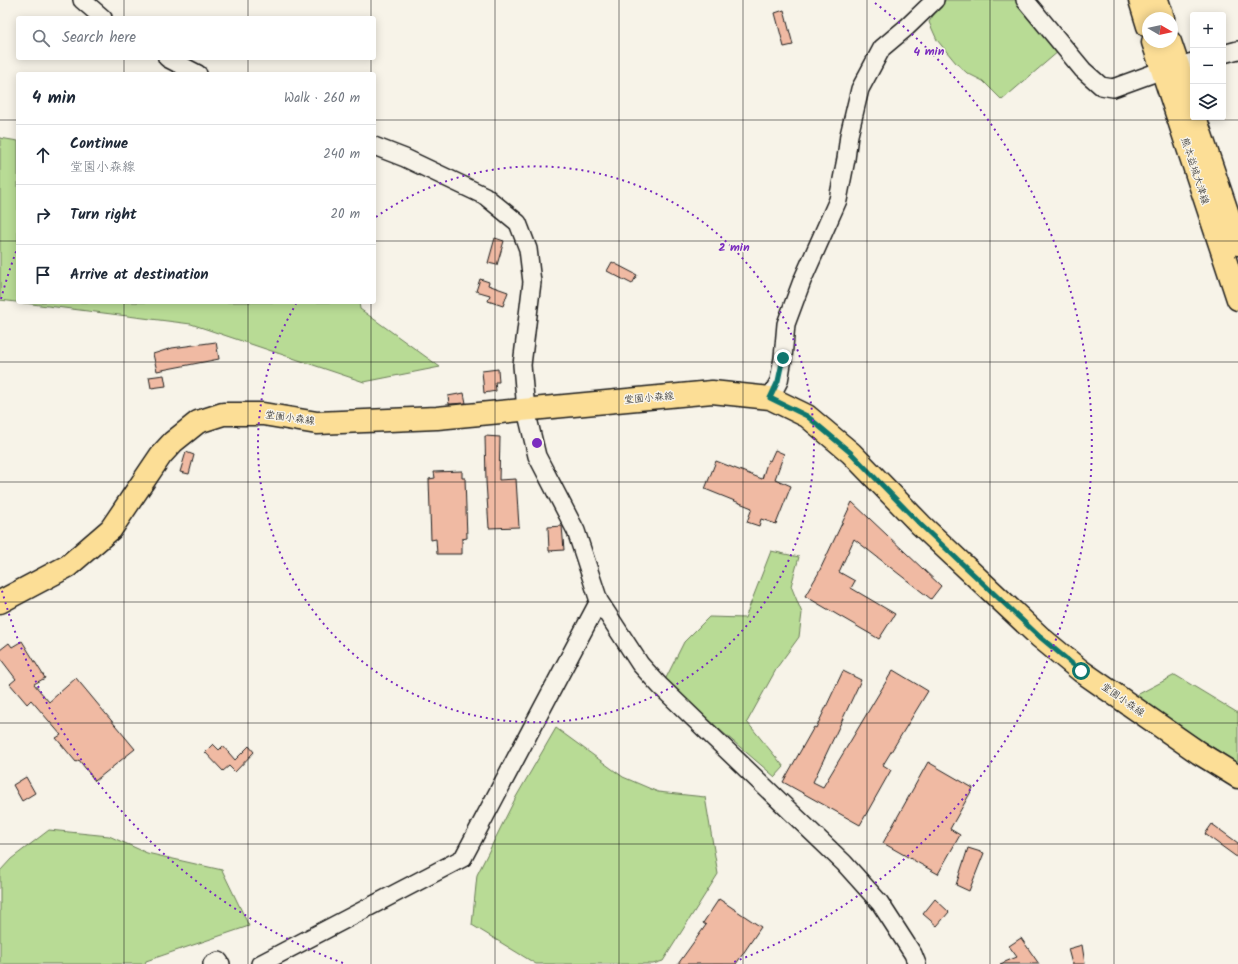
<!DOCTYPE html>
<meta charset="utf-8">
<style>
body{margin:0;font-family:Kalam,"Klee One",sans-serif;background:#f6f6f7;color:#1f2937}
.controls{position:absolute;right:12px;top:12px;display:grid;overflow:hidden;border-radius:4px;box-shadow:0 2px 10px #0003}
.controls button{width:36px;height:36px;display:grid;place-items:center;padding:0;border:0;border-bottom:1px solid #e0e1e3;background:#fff;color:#1f2937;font:20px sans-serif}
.compass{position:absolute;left:1142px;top:12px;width:36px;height:36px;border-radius:50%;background:#fff;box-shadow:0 2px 10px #0003;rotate:99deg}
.stop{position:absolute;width:12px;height:12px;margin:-9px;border:3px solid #0f766e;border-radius:50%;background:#fff}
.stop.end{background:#0f766e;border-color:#fff;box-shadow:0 1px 4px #0008}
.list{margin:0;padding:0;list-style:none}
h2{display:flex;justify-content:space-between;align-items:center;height:52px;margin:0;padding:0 16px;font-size:17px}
h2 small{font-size:13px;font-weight:400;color:#747a83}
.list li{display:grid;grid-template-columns:26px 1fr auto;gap:12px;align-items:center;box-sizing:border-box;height:60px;padding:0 16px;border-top:1px solid #e0e1e3}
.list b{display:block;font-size:15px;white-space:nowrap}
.list p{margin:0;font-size:13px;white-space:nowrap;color:#747a83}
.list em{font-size:13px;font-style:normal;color:#747a83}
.icon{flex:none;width:22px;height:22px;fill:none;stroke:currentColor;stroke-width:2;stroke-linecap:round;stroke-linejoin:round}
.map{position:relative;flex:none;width:1238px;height:964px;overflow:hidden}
.search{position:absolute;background:#fff;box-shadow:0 2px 10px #0003;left:16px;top:16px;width:360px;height:44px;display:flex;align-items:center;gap:10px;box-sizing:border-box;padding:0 14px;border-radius:4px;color:#747a83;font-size:15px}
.panel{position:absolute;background:#fff;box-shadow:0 2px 10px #0003;left:16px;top:72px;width:360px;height:232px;border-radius:4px}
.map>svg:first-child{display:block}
.green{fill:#b8db95;stroke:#6a7c58}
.building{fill:#f0baa3;stroke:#1c1c1c}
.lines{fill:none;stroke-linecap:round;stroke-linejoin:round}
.minor-casing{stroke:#1c1c1c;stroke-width:20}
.major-casing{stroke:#1c1c1c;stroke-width:25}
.minor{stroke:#f7f3e8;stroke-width:17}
.major{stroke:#fcde96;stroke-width:22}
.route{stroke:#0f766e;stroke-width:5}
.grid{fill:none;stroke:#1c1c1c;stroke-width:1;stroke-opacity:0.55}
.ring{fill:none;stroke:#7b2cbf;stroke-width:2;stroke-dasharray:2 4}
.labels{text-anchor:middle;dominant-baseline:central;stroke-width:3;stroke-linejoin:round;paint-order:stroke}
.street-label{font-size:10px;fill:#1c1c1c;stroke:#f7f3e8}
.centre{fill:#7b2cbf;stroke:#f7f3e8;stroke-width:2}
.ring-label{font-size:12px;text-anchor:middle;font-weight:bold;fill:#7b2cbf;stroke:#f7f3e8;stroke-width:3;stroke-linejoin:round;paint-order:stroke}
</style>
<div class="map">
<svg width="1238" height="964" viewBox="0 0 1238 964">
<rect width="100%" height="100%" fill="#f7f3e8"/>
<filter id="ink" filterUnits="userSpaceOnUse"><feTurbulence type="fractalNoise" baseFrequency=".025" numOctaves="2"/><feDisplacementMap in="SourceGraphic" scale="8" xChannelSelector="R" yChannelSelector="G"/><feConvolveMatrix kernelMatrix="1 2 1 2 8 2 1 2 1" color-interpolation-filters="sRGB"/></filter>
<g filter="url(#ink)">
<path class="green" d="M946 0H1017L1059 51 1002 100 983 81 967 73 956 63 937 40 929 22 938 8Z
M0 138 18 141V302H359L360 309 440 367 364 382 191 324 0 300Z
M771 551 799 557 791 586 802 613 799 637 778 666 747 722 784 767 775 777 664 682 684 642 709 617 745 618Z
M1175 675 1238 713V763L1133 697Z
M556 728 623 777 658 792 705 797 718 874 663 961 653 964H536L472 925 477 875 516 797Z
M49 830 109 836 147 853 222 870 249 926 146 961 145 964H0V871L11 859Z"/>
<path class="building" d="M784 10 793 45 784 47 775 13Z
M495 238 504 241 497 265 488 263Z
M612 262 637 275 632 284 607 271Z
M480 279 489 282 488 285 508 292 503 306 488 301 490 295 476 291Z
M216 342 219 359 157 371 153 354 172 348Z
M498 369 499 382H495L496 391 484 393 482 371Z
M164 375 166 386 151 388 149 377Z
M464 393 466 403 449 404 448 396Z
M485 436 500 437 499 480 516 479 519 527 489 528 486 481Z
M775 450 784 454 775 479 791 486 776 524 761 519 759 526 747 522 752 508 705 489 716 461 762 479 768 460 770 461Z
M186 452 194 455 189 474 180 472Z
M462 471V478H465L467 538 462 539V554H437L436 539 431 540 429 479 435 478 434 472Z
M852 502 941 586 931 599 854 539 839 572 855 581 851 588 895 614 879 639 805 596 818 574Z
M562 526 564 550 549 551 548 527Z
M22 641 45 678 34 684 49 702 76 678 135 749 95 781 79 760 76 762 56 738 61 735 31 700 27 704 10 684 16 679 0 658V650L9 643 12 647Z
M893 670 928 691 883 765 891 770 860 825 783 782 814 727 816 728 843 671 861 680 813 782 823 787Z
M213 744 219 750 223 746 235 760 249 746 254 752 235 772 229 766 223 771 205 752Z
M928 762 973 788 950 829 960 835 938 874 883 843Z
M26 777 35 793 22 801 13 785Z
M1212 824 1238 843V858L1205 834Z
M968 848 984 853 969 891 956 885Z
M719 899 761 927 736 964H678L706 925 703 923Z
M935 899 949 912 937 926 923 914Z
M1021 938 1039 964H1000L1017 957 1009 946Z
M1082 945 1085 964H1072L1068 949Z"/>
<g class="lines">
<defs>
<path id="minor" d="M82 0 103 18
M1025 0 1083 70 1101 86 1113 88 1157 72 1193 62
M1223 54 1238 50
M167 58 198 74
M374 146 405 158 485 196 518 223 528 249 532 282 522 365 526 410 537 456 576 531 599 601 640 664 660 686 844 863 880 903 913 954 917 964
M770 398 779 381 783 358 786 324 802 281 838 200 846 159 849 135 860 89 882 48 907 27 935 0
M212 964 219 961 221 964
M260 964 463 858 599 601"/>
<path id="major" d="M1140 0 1148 26
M1157 0 1163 18
M1153 42 1238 299
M1170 42 1193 110
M1195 117 1238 244
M0 602 68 566 111 529 161 455 173 442 198 422 223 414H263L317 423 437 418 712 392 770 398 807 416 851 453 921 525 1040 637 1081 671 1199 753 1238 777"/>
</defs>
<use href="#minor" class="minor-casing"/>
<use href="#major" class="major-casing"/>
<use href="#minor" class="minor"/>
<use href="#major" class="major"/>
</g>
</g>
<g class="lines" filter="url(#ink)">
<path class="route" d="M783 358 778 381 770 398 807 416 851 453 921 525 1040 637 1081 671"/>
</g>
<path class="grid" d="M124 0V18M248 0V18M371 0V18M495 0V964M619 0V964M743 0V964M867 0V964M990 0V964M1114 0V964M124 58V74M248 58V74M371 58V74M0 120H18M374 120H1238M0 241H18M374 241H1238M124 302V964M248 302V964M371 302V964M0 362H1238M0 482H1238M0 602H1238M0 723H1238M0 844H1238"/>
<g class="ring">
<path d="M376 217A278 278 0 1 1 296 304"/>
<path d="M343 963A555 555 0 0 1 1 587M1 299A555 555 0 0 1 17 249M875 3A555 555 0 0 1 731 963"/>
</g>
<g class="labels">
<g class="street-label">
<text transform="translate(1195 171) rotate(72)">熊本益城大津線</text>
<text transform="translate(649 398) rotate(-5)">堂園小森線</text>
<text transform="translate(290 418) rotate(8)">堂園小森線</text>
<text transform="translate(1123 700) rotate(35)">堂園小森線</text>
</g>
</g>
<circle cx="537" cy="443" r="6" class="centre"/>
<g class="ring-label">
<text x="929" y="55">4 min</text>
<text x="734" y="251">2 min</text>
</g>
</svg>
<div class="controls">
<button>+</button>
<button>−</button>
<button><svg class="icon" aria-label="layers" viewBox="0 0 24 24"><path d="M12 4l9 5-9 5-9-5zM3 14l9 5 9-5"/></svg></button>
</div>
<svg class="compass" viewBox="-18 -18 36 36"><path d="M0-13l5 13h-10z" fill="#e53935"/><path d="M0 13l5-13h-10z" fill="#747a83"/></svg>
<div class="stop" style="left:1081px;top:671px"></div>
<div class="stop end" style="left:783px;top:358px"></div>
<div class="search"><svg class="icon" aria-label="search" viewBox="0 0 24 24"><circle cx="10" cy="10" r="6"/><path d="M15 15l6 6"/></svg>Search here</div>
<section class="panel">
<h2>4 min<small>Walk · 260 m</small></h2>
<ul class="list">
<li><svg class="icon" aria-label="ahead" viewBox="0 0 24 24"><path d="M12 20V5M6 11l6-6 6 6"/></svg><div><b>Continue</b><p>堂園小森線</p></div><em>240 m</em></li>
<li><svg class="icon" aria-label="right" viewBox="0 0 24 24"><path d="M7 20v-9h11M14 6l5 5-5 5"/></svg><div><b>Turn right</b></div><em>20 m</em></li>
<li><svg class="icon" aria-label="arrive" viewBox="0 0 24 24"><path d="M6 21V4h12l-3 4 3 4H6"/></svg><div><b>Arrive at destination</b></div></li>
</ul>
</section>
</div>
